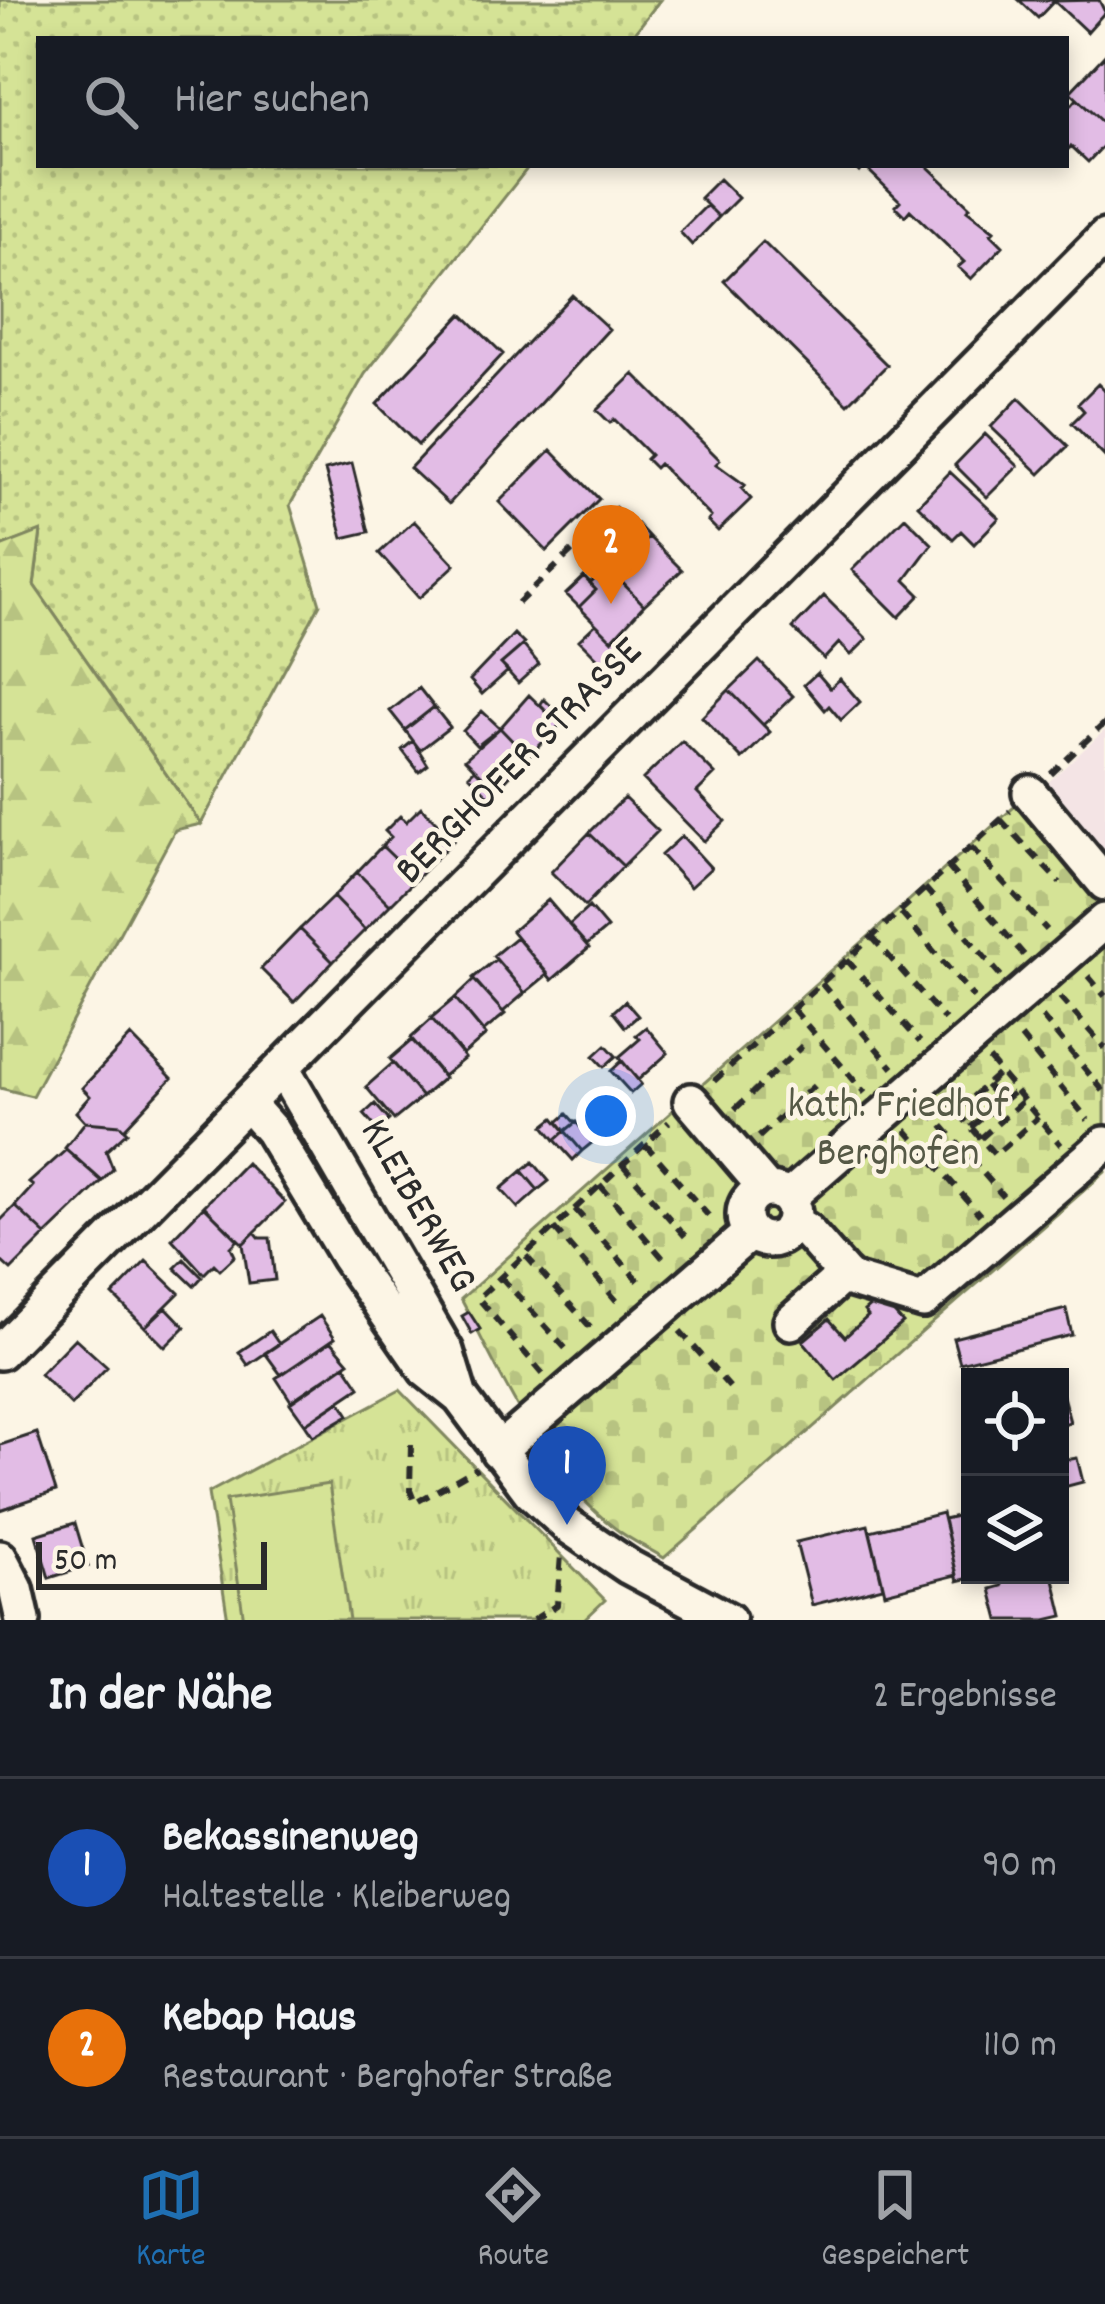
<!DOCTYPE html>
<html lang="de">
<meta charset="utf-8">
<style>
body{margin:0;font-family:Dekko,sans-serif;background:#242831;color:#f1f3f6}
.controls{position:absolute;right:36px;bottom:36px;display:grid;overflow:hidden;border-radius:0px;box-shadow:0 6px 18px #0003}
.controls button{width:108px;height:108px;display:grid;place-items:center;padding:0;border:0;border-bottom:3px solid #363941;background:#171b24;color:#f1f3f6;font:60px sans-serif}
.scale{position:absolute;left:36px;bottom:30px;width:231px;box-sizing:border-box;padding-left:12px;border:6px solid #2b2b2b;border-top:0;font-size:33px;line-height:42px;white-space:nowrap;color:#2b2b2b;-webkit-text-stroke:9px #fcf5e5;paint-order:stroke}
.you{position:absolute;left:606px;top:1116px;width:42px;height:42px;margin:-30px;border:9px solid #fff;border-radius:50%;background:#1a73e8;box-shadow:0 0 0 18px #1a73e833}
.badge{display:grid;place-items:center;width:78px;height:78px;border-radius:50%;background:#1f6fb2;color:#fff;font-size:39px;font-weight:700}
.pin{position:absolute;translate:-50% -99px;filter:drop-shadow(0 3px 6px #0008)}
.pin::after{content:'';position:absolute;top:63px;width:42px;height:36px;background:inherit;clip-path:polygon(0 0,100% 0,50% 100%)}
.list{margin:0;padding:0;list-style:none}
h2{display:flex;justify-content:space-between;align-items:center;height:156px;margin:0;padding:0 48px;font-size:51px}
h2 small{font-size:39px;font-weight:400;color:#9ea1a6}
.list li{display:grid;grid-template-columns:78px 1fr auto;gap:36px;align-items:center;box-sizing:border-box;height:180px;padding:0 48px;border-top:3px solid #363941}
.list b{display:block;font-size:45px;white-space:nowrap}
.list p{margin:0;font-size:39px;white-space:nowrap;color:#9ea1a6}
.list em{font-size:39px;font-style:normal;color:#9ea1a6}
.icon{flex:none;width:66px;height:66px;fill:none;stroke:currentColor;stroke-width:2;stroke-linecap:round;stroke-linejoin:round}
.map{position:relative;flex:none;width:1105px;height:1620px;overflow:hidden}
.search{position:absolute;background:#171b24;box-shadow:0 6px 18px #0003;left:36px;right:36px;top:36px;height:132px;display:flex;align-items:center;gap:30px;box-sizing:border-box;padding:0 42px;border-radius:0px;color:#9ea1a6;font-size:45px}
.sheet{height:516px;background:#171b24}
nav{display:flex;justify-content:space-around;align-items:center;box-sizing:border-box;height:168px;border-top:3px solid #363941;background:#171b24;font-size:33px;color:#9ea1a6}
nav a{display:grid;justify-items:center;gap:6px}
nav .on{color:#1f6fb2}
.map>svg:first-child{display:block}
.built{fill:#f4e4e5}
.grass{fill:url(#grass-dots);stroke:#808760;stroke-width:3}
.forest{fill:url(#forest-firs);stroke:#808760;stroke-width:3}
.cemetery{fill:url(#cemetery-stones);stroke:#808760;stroke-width:3}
.park{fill:url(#park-tufts);stroke:#808760;stroke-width:3}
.garden{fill:#d5e396;stroke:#808760;stroke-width:3}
.building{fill:#e2bce5;stroke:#2b2b2b;stroke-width:3}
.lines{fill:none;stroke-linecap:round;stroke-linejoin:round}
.minor-casing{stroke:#2b2b2b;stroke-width:42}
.path{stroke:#2b2b2b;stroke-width:6;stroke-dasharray:12 9;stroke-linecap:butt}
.minor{stroke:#fcf5e5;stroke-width:33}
.labels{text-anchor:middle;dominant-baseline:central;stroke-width:9;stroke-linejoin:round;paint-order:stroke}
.street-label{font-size:42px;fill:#2b2b2b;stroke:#fcf5e5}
.park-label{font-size:42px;fill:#565946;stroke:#fcf5e5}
</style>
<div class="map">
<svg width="1105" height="1620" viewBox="0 0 1105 1620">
<defs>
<pattern id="grass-dots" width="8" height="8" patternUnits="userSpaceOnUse" patternTransform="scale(3)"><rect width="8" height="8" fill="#d5e396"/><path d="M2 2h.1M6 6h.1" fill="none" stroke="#b7c381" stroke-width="1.8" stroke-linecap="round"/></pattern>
<pattern id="forest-firs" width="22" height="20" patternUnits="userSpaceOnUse" patternTransform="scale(3)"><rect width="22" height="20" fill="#d5e396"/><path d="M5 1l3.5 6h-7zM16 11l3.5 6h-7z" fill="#b7c381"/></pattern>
<pattern id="cemetery-stones" width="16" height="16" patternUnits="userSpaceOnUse" patternTransform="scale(3)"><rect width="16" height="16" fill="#d5e396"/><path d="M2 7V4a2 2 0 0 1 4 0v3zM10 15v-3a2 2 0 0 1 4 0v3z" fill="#b7c381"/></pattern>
<pattern id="park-tufts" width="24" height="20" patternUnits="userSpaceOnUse" patternTransform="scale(3)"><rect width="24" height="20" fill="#d5e396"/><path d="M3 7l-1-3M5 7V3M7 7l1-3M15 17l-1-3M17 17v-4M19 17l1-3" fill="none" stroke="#b7c381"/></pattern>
</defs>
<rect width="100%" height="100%" fill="#fcf5e5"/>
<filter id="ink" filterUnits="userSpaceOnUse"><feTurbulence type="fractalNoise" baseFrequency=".00833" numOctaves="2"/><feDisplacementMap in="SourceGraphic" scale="24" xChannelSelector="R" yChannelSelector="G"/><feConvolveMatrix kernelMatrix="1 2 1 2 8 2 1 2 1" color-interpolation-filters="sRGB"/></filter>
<g filter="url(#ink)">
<path class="built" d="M1105 730V865L1042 788Z"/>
<path class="grass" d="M0 0H660L630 39H39V165H530L365 374 290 505 320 604 201 824 34 585 41 532 0 547Z"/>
<path class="forest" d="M41 531 34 585 201 824 175 830 32 1096 0 1088V547Z"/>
<path class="cemetery" d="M1030 793 1105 884V1172L664 1558C648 1548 630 1540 616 1529 542 1473 503 1378 461 1299Z"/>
<path class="park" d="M400 1390 605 1600 584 1620H228L208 1493Z"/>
<path class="garden" d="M329 1484 349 1620H244L226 1500Z"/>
<path class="building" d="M1019 0H1055L1038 18Z
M1099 0 1105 12 1087 32 1054 1Z
M1105 55V125L1070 92Z
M1077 99 1105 125V144L1088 162 1071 146 1066 152V100L1072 105Z
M852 165H926L970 207 967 210 994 231 991 234 1003 246 971 279 958 267 964 262 910 210 905 216 895 206 900 201 864 166 859 172Z
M719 179 738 198 719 217 700 198Z
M707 205 719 217 692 245 680 232Z
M763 242 887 365 848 404 724 281Z
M572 295 609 329 449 504 410 468Z
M462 314 503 354 418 445 377 404Z
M634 374 720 460 716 464 745 485 741 488 751 499 718 531 708 521 711 517 659 464 655 468 646 459 650 455 614 419 610 423 597 410Z
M1098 384 1105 391V457L1072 423 1084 411 1078 404Z
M1019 398 1068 446 1040 474 991 427Z
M985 434 1018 466 987 497 955 465Z
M551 450 599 499 547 551 499 502Z
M352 463 369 532 343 538 325 470Z
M950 472 999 518 974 544 961 531 953 539 918 505Z
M905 517 932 544 905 580 920 595 899 617 852 570Z
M414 521 455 565 419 598 379 553Z
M637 524 649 537 636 550 623 537Z
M649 537 682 570 644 605 613 573Z
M607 567 644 605 612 640 579 607 596 590 590 584Z
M584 577 596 590 579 607 566 594Z
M824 596 867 639 851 655 839 643 824 659 793 628Z
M596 624 612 640 622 629 629 636 602 663 579 640Z
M514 634 524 644 501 664 508 671 482 694 470 680Z
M523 645 539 664 518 683 501 664Z
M759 661 793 696 763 725 729 690Z
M817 673 830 688 840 679 860 702 841 720 829 706 825 710 804 685Z
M419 688 434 707 405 730 390 711Z
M729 690 770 732 742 759 702 717Z
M529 695 560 725 528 757 500 728Z
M544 699 565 720 560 725 540 705Z
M434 707 450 727 420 750 405 730Z
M482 711 500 728 477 746 463 731Z
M500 728 528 757 496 790 465 759Z
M413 741 428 765 419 772 402 750Z
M682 741 715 774 697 792 725 821 704 841 643 779Z
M475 769 496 790 490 797 469 775Z
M624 798 658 831 623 866 589 833Z
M421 807 454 840 416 879 382 846 391 837 385 831 400 816 406 822Z
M589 833 623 866 585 906 551 872Z
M682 836 711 868 690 887 661 855Z
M382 846 416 879 390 905 357 872Z
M357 872 390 905 365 930 333 897Z
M333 897 365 930 333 962 300 929Z
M548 900 589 948 552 980 512 931Z
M589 907 607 928 587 945 569 925Z
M300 929 333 962 294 1002 261 969Z
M516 937 548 974 525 993 493 956Z
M496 959 525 993 503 1012 473 978Z
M474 980 505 1014 483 1032 455 998Z
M455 998 486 1035 463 1055 431 1018Z
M625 1001 638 1016 625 1027 613 1012Z
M432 1019 465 1058 443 1076 411 1038Z
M646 1027 668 1053 638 1080 619 1057 640 1039 636 1035Z
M131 1036 172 1078 124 1129 120 1125 85 1122 76 1112 90 1096 82 1088Z
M412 1040 444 1078 422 1097 390 1059Z
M606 1045 616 1056 604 1067 594 1056Z
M622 1061 641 1084 631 1093 611 1071Z
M393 1063 422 1097 394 1120 366 1087Z
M375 1104 389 1120 378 1130 364 1114Z
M567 1114 575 1123 565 1131 558 1122Z
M554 1118 565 1131 555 1140 544 1126Z
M85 1122 120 1125 127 1132 106 1151 113 1169 102 1181 65 1148Z
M576 1122 593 1142 582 1151 565 1131Z
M565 1131 582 1151 573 1160 555 1140Z
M66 1150 102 1181 46 1235 15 1206 33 1186 29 1183Z
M533 1162 549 1181 538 1190 522 1171Z
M246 1163 285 1202 243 1244 204 1206Z
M522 1171 538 1190 518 1208 501 1189Z
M15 1206 46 1235 11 1270 0 1260V1221Z
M204 1206 238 1240 231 1247 235 1256 220 1270 214 1264 204 1274 172 1239Z
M255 1232 260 1238H270L275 1280 249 1283 243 1244Z
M184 1259 202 1277 194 1286 175 1268Z
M146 1261 179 1293 145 1327 113 1295Z
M880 1297 903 1323 836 1380 803 1341 829 1319 845 1337 868 1316 864 1311Z
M166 1307 185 1327 165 1347 145 1327Z
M1066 1309 1072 1335 960 1363 953 1338Z
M469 1312 480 1329 472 1334 462 1316Z
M320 1316 335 1338 281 1375 265 1353Z
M270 1331 279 1344 248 1365 239 1352Z
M75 1338 107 1367 71 1405 40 1374Z
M331 1341 349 1362 291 1401 276 1378Z
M345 1365 360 1387 305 1424 290 1403Z
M1060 1385 1070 1422 1060 1425Z
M340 1401 349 1415 313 1436 305 1424Z
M37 1433 56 1491 0 1510V1445Z
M1077 1458 1083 1482 1060 1488V1461Z
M942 1513 957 1575 885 1593 870 1531Z
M970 1513V1575H982L958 1581 944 1519Z
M75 1523 88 1566 49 1578 36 1535Z
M868 1525 883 1587 812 1605 796 1542Z
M1000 1575H1053L1063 1616 1046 1620H999L991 1589 1002 1586Z"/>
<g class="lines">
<defs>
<path id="minor" d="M1030 793 1105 883
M282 1068 446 1351 460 1397
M691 1101 767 1190
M247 1103 271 1130 347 1256 426 1370 460 1397 530 1491 567 1525 629 1567 728 1620
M744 1215a25 25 0 1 1 50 0a25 25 0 1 1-50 0Z
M788 1198 1105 921
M794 1223 806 1230 849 1279 923 1301 1105 1144
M791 1322 845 1274
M0 1352 1105 237
M498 1451 751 1232
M0 1558 16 1589 23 1620"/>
</defs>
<use href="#minor" class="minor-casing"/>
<path class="path" d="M518 603 621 504
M1051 774 1105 723
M1001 820 1060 883
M971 847 1047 930
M948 867 1024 955
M925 888 1001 976
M901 913 974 998
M872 937 945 1020
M847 960 920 1042
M1088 976 1105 996
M821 983 893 1068
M1060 997 1105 1048
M793 1009 865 1093
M1042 1017 1105 1093
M1021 1037 1088 1120
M989 1059 1061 1145
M714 1081 1010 811
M986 1085 1001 1102
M945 1097 995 1155 1038 1117
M735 1109 802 1046
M929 1110 1003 1196
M957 1111 999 1073
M971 1127 1015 1091
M906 1130 980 1215
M759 1137 818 1082
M981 1138 1023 1101
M645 1144 714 1222
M622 1164 691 1243
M600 1185 668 1264
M575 1209 644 1287
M554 1228 622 1307
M526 1256 594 1331
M501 1277 567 1350
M680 1331 733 1391
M543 1374 478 1298 669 1122
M411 1445 410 1490 415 1503 477 1468
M533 1620 557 1605 561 1555"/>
<use href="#minor" class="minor"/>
</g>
</g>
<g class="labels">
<g class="street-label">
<text transform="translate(521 763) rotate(-45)">BERGHOFER STRASSE</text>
<text transform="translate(416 1207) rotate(60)">KLEIBERWEG</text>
</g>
<g class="park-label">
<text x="898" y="1108">kath. Friedhof<tspan x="898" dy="48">Berghofen</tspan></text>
</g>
</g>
</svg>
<div class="controls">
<button><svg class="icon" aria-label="locate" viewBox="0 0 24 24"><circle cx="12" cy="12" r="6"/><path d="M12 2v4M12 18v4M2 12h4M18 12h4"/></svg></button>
<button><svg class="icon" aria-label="layers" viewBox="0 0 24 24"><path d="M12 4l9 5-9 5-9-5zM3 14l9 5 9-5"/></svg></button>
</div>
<div class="scale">50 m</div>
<div class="you"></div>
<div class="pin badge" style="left:567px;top:1525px;background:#1a4fb4">1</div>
<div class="pin badge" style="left:611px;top:604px;background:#e8710a">2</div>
<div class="search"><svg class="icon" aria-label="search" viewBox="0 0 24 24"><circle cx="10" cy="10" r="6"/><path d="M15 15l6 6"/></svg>Hier suchen</div>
</div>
<section class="sheet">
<h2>In der Nähe<small>2 Ergebnisse</small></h2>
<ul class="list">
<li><span class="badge" style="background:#1a4fb4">1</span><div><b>Bekassinenweg</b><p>Haltestelle · Kleiberweg</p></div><em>90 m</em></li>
<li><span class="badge" style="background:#e8710a">2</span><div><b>Kebap Haus</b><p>Restaurant · Berghofer Straße</p></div><em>110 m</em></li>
</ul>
</section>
<nav>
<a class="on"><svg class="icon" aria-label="map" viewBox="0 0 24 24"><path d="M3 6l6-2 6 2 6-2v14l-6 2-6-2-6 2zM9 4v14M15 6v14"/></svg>Karte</a>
<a><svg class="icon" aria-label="directions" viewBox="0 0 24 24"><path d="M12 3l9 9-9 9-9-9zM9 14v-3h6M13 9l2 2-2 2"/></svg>Route</a>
<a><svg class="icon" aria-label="saved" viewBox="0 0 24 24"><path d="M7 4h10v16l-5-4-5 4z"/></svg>Gespeichert</a>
</nav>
